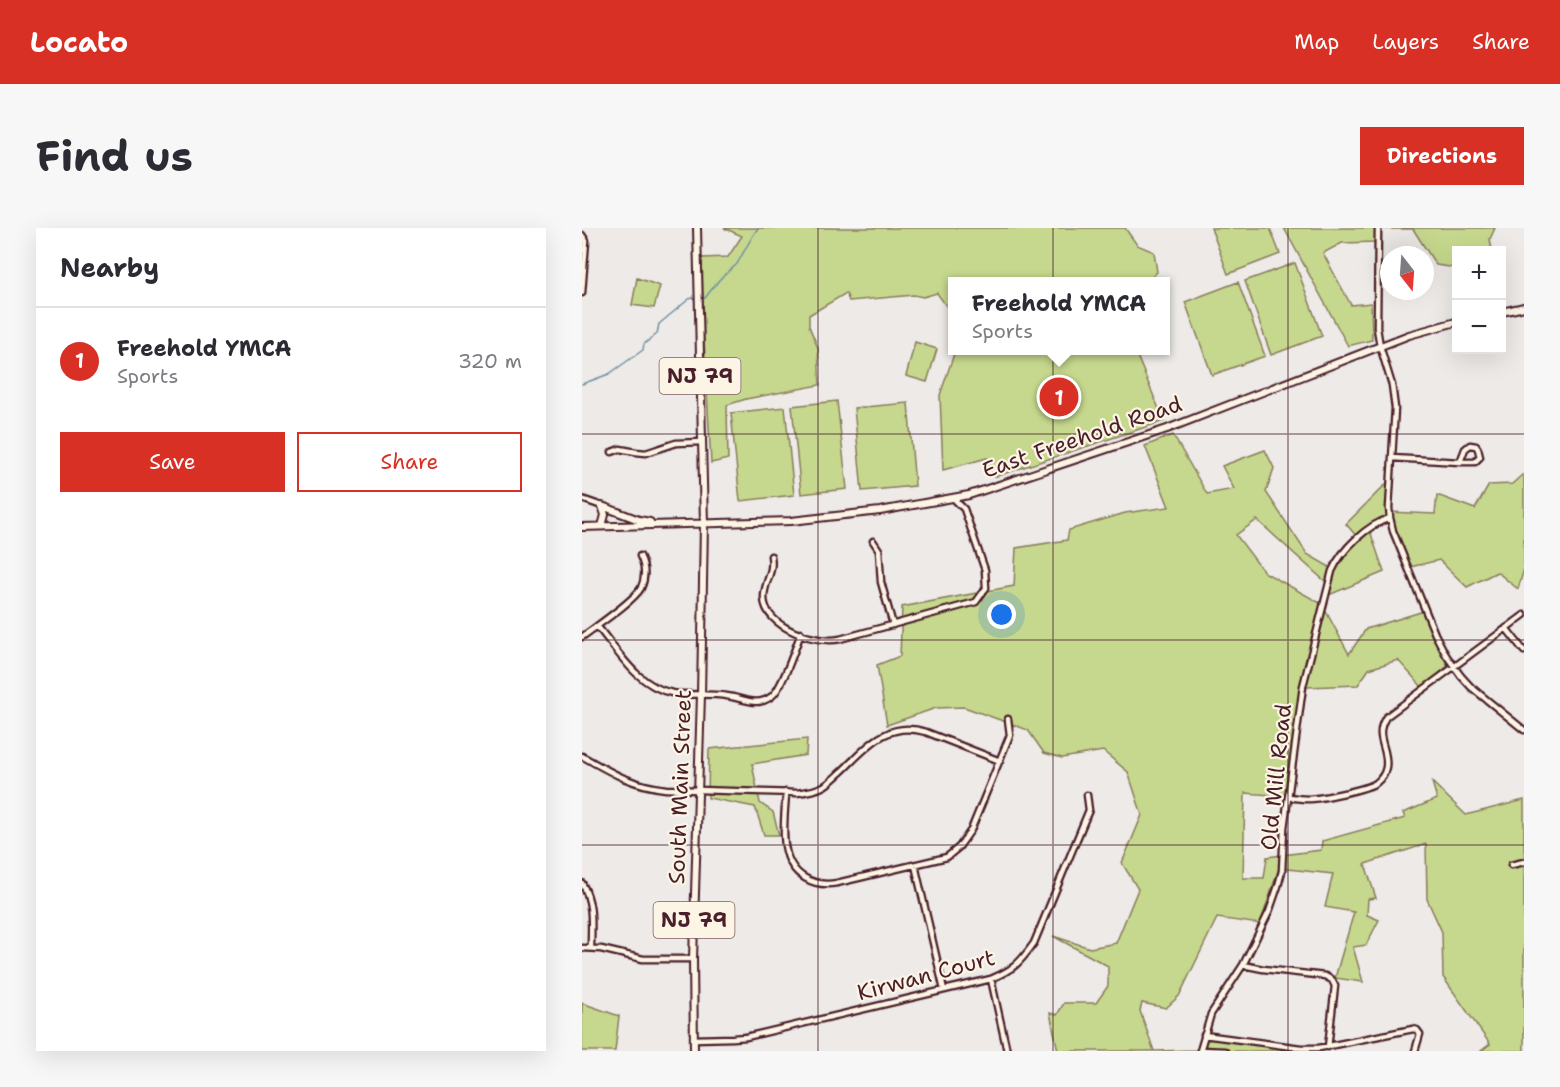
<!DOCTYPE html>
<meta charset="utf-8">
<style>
body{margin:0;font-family:"Shantell Sans",sans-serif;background:#f7f7f7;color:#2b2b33}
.controls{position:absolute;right:18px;top:18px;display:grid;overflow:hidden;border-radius:0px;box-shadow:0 6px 24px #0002}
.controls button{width:54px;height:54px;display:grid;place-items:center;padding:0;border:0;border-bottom:2px solid #e1e1e2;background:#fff;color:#2b2b33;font:30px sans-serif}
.compass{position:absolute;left:798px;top:18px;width:54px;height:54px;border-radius:50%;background:#fff;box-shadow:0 6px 24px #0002;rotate:163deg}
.you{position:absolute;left:420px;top:387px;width:21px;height:21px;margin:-15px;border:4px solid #fff;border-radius:50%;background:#1a73e8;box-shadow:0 0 0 9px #1a73e833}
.badge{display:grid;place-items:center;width:39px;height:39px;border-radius:50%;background:#d93025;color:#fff;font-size:20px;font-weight:700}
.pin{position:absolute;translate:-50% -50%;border:3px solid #fff;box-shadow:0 2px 6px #0006}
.popup{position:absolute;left:366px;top:49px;width:222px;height:78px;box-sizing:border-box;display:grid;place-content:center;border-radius:0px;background:#fff;filter:drop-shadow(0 2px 4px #0005);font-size:20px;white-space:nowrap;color:#7c7c81}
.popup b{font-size:22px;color:#2b2b33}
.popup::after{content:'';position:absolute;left:50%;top:100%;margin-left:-12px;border:12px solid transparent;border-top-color:#fff}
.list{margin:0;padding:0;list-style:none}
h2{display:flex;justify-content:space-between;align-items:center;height:78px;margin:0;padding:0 24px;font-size:26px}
h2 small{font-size:20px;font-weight:400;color:#7c7c81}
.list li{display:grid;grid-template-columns:39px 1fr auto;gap:18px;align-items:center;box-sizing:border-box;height:108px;padding:0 24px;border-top:2px solid #e1e1e2}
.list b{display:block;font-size:22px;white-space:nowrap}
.list p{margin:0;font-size:20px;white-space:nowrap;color:#7c7c81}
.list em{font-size:20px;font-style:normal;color:#7c7c81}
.actions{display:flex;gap:12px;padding:18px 24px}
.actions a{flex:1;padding:14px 0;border:2px solid #d93025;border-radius:0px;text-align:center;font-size:21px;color:#d93025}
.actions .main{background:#d93025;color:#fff}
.map{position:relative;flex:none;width:942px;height:823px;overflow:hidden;border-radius:0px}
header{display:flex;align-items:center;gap:36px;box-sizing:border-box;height:84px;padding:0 30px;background:#d93025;color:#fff}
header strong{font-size:28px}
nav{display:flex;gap:33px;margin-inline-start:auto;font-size:21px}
.intro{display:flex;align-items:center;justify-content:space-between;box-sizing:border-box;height:144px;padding:0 36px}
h1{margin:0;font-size:42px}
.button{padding:15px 27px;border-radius:0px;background:#d93025;color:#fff;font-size:21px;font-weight:700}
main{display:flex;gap:36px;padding:0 36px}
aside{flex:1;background:#fff;border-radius:0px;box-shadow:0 6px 24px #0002}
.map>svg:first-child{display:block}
.green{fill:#c6d88d;stroke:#887c5c;stroke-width:1.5}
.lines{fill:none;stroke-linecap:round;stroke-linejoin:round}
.stream{stroke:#738fa1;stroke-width:1.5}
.minor-casing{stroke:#4a1f2b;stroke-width:9}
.major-casing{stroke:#4a1f2b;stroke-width:10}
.minor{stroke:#fcf5e5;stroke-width:4.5}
.major{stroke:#fcf5e5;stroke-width:6}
.grid{fill:none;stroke:#4a1f2b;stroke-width:1.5;stroke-opacity:0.55}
.labels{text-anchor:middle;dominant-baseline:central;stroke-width:4.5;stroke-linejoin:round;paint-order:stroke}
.shield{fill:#fcf5e5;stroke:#7f5f63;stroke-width:1.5}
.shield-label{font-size:21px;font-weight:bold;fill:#4a1f2b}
.street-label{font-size:22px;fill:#4a1f2b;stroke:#fcf5e5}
</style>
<header>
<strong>Locato</strong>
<nav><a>Map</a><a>Layers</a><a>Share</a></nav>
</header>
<div class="intro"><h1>Find us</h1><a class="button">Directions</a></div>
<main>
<aside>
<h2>Nearby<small></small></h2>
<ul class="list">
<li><span class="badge">1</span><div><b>Freehold YMCA</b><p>Sports</p></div><em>320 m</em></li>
</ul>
<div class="actions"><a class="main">Save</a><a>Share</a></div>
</aside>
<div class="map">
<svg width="942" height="823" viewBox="0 0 942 823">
<rect width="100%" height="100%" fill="#edeae7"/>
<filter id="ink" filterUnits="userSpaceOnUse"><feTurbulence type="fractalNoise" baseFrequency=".0167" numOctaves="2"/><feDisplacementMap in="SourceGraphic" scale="12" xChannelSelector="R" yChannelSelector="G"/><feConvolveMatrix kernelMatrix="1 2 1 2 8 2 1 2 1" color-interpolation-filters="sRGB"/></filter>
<g filter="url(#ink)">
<path class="green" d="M142 0H543L555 17 572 24 575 44 565 54H370V86L355 65 341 69 332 67 267 73 264 65 227 87V98L236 120 238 157 164 171 145 177 146 231 129 235 122 111 120 30 146 29 160 8Z
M629 0H688L698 26 646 46Z
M702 0H913L908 11 910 22H874V40L854 37 831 1H796L794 14 760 15 741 25 769 77 789 75 790 112 766 118Z
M713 35 740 108 689 127 663 53Z
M55 50 78 58 72 80 50 77Z
M656 54 683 128 630 147 603 74Z
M333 114 355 121 345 154 324 148Z
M373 123H553L582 193 412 249 405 230 361 242 358 167Z
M255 173 265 261 219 266 210 178Z
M326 175 333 258 280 263 272 180Z
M203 179 212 267 158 273 149 185Z
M591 207 625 266 652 261 640 238 683 222 692 240 684 264 725 326 751 341 777 311 764 296 808 252 806 284 853 286 855 267 893 281 907 257 930 256 940 247H942V341L936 361 915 344 885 359 857 332 828 339 808 293 788 303 802 344 742 369 746 356 675 292 654 307 682 344 740 376 767 426 784 401 842 383 866 438 840 459 816 432 787 441 776 457 725 459 705 568 663 565 661 650H682L685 629 739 622 740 613 823 590 821 585 855 571 850 554 884 587 942 572V823H899L908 816 861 749 860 704 845 671 844 616 783 636 794 670 786 671 785 687 797 692 784 717 771 719 781 754 753 750 772 684 743 679 751 646 697 640 678 696 635 690 597 768 584 780 560 775 558 783 572 823 616 822 619 808 741 821V823H476L468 785 475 787 482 775H514L526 758V738L471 708 508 720 534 715 556 661 540 635 560 587 546 544 521 523 480 530 462 525 446 502 382 479 354 480 305 497 295 437 318 428 320 379 432 358 434 320 485 312 487 302 543 285 587 279 563 218Z
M225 511 224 527 170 536 178 575 191 584 197 607H182L173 579 126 570 127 521Z
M0 775 37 788 33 823H0Z"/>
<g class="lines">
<path class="stream" d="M121 70H123L137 52 155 36 170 9 176 0
M0 156 27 146 61 122 62 116 75 106 77 96 107 71 111 70"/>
<defs>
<path id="minor" d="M796 0 795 100 798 118 810 157 813 180 807 280 808 290 811 303 853 406 864 427 879 448 889 459 942 502
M0 7 4 13 0 65
M888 217 894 218 896 221 898 229 893 234H878L883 221Z
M30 224 38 221 54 224 64 225 94 215 120 214
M810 230 878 234
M0 271 20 278
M291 313 297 322 299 354 311 397
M189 328C192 346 182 353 182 370 183 400 234 416 258 411L394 374 404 360 403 342 382 281 371 270
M15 398C36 423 55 458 90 465 108 468 127 465 145 468 161 470 175 480 190 468 201 459 213 420 219 405
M924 400 942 423
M0 409C13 399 52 373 59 360 64 349 63 338 58 328
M0 528C30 545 49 557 84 561L215 565C224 564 233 563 242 558 249 554 254 548 260 543 285 519 305 492 344 504L418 533
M204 564C203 592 194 633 223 650 233 656 244 657 255 655L365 629 377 619 389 602 428 507 426 491
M707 569C713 570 720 571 726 571 738 571 785 561 794 555 799 551 803 545 804 539 807 520 791 509 804 489L942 387
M333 637 362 762
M929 637 942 634
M0 655C12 676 9 697 9 720
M0 720 19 721 61 731H111
M661 737 681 741 743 748 750 752 753 758 746 819
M409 751 425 823
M622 807 719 820H737L831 801 835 802 838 806 833 823
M112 811 151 810 164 809 409 751C432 741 437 736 452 715L507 582 505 567
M618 822 643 823
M618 823 629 786 661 737 687 684 696 658 700 643 702 600 721 458 750 343C760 321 785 297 808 290"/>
<path id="major" d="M920 84 942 79
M20 278 57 292 68 294
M20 278 23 287 20 298
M0 299 209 293 298 283 387 267 585 201 827 107 874 94
M112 823 111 731 119 467 122 296 115 0"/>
</defs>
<use href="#minor" class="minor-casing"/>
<use href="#major" class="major-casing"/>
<use href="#minor" class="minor"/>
<use href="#major" class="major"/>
</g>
</g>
<path class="grid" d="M236 0V823M471 0V823M706 0V823M0 206H942M0 412H942M0 617H942"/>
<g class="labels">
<g class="shield">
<rect x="77.5" y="130" width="81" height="36" rx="4.5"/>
<rect x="71.5" y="674" width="81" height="36" rx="4.5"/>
</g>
<g class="shield-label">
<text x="118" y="148">NJ 79</text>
<text x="112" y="692">NJ 79</text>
</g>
<g class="street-label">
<text transform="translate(500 209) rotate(-19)">East Freehold Road</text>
<text transform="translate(694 549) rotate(-84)">Old Mill Road</text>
<text transform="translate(98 559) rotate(-88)">South Main Street</text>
<text transform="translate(344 747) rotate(-15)">Kirwan Court</text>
</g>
</g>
</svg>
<div class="controls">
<button>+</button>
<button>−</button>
</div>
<svg class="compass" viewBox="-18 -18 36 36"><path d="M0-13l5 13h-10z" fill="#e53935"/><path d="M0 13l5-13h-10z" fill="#7c7c81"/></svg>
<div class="you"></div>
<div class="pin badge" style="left:477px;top:169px">1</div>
<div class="popup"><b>Freehold YMCA</b>Sports</div>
</div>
</main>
